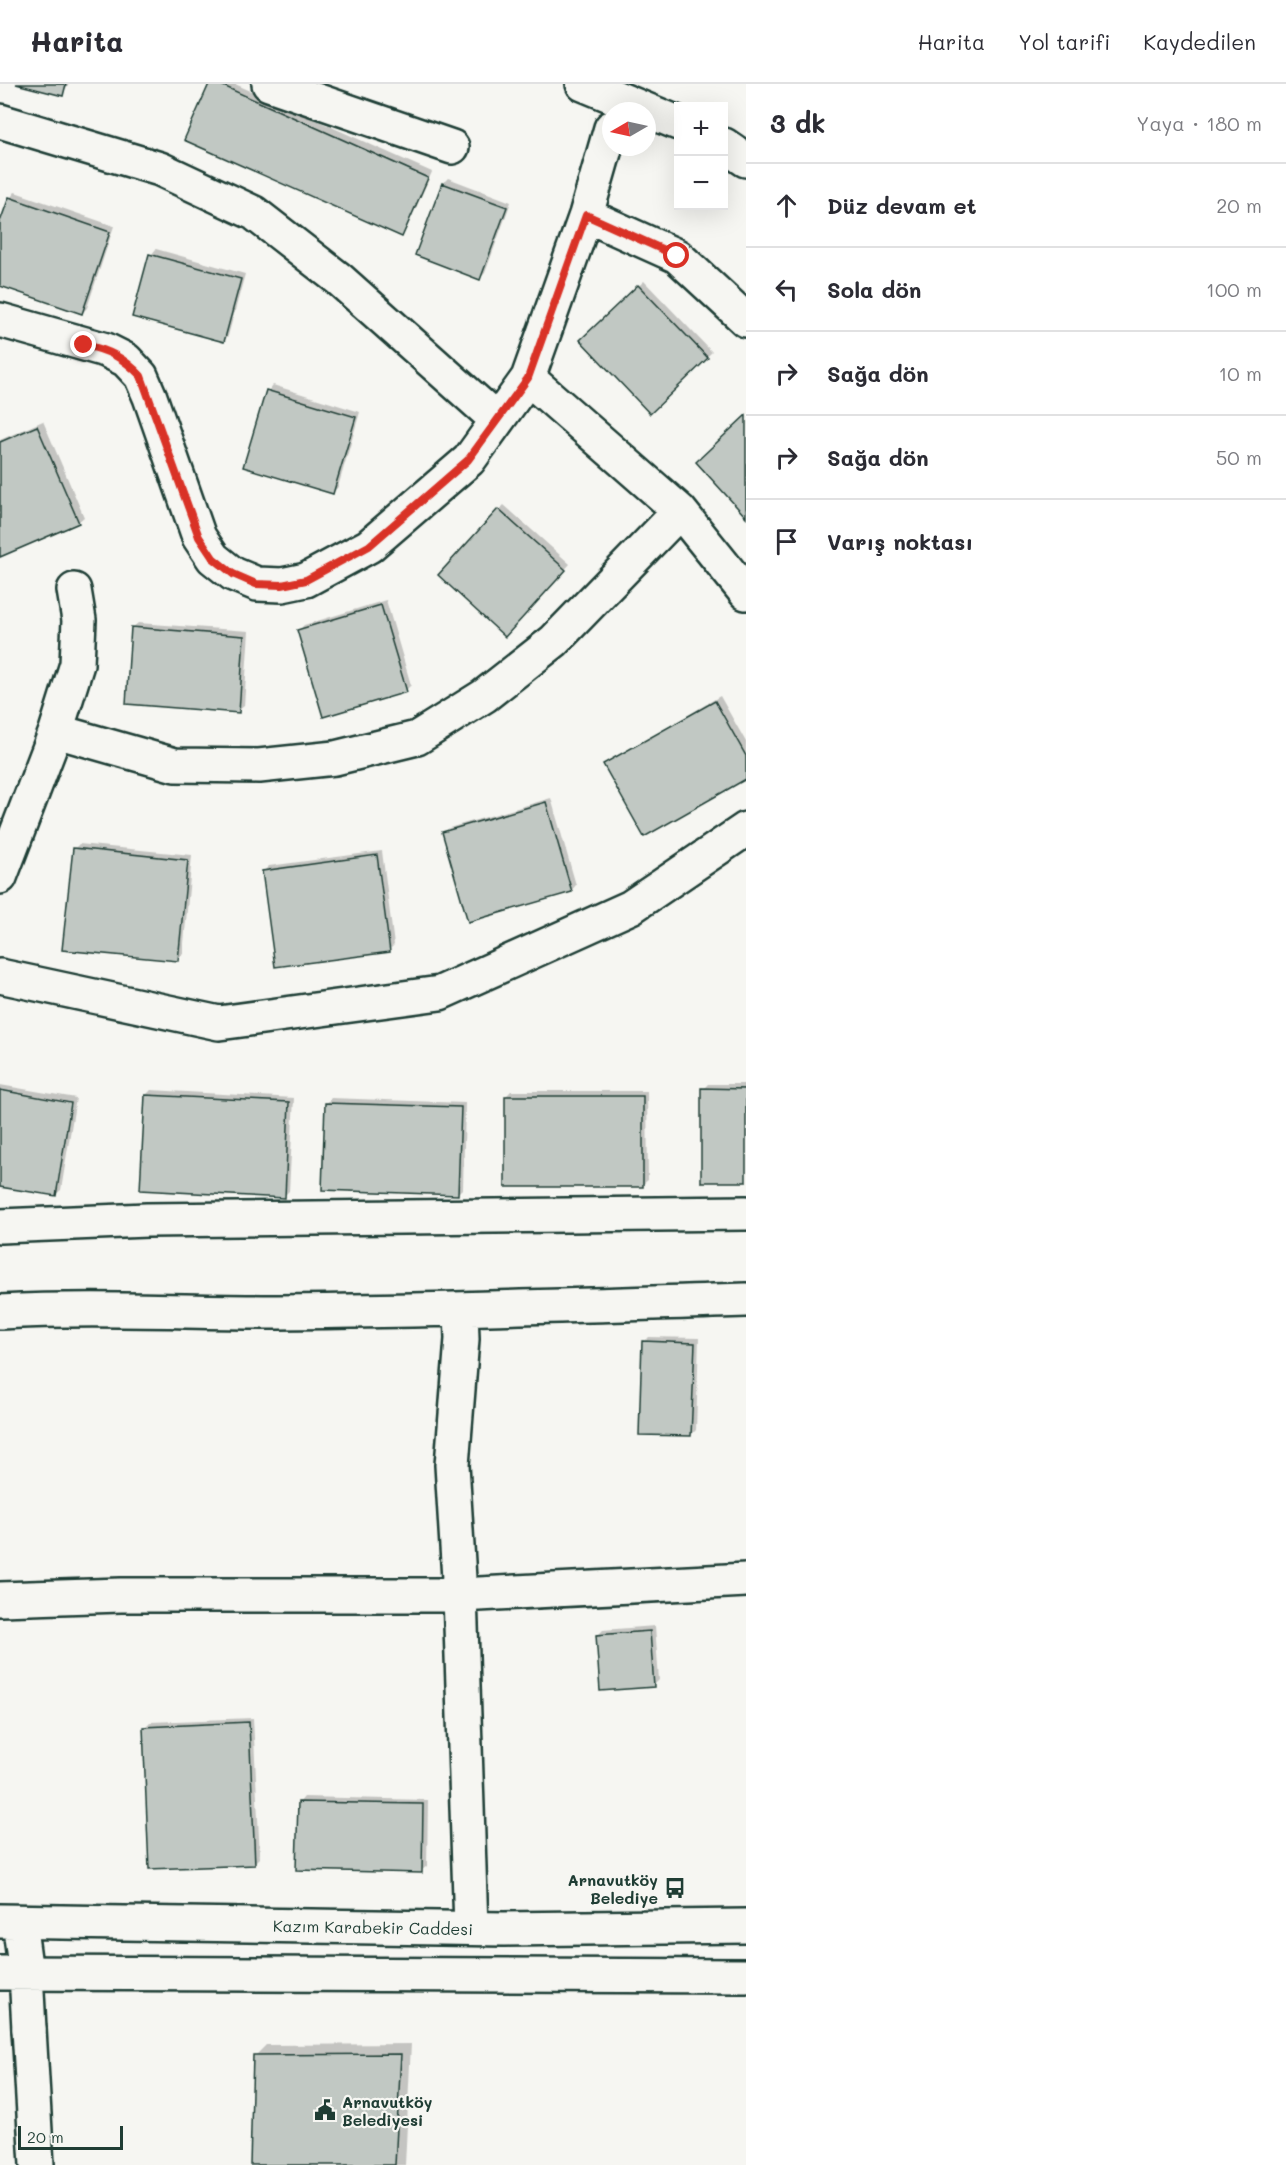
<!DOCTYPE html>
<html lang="tr">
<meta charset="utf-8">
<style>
body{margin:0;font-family:Mali,sans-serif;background:#f7f7f7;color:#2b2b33}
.controls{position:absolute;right:18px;top:18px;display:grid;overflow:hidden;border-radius:0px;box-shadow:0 6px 24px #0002}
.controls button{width:54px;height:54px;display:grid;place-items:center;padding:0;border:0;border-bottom:2px solid #e1e1e2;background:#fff;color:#2b2b33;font:30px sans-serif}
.compass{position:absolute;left:602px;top:18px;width:54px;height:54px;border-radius:50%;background:#fff;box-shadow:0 6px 24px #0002;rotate:261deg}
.scale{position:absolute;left:18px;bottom:15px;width:105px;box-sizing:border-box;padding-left:6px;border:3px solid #1f3d34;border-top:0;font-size:16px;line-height:21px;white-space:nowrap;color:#1f3d34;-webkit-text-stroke:4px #f6f6f2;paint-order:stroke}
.stop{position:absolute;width:18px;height:18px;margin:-14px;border:4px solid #d93025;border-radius:50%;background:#fff}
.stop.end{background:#d93025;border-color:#fff;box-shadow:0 2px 6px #0008}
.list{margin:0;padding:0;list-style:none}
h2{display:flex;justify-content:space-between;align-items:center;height:78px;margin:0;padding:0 24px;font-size:26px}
h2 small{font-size:20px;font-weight:400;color:#7c7c81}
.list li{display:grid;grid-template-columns:39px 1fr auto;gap:18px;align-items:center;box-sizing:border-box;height:84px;padding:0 24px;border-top:2px solid #e1e1e2}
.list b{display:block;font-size:22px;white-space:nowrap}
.list em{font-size:20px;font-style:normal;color:#7c7c81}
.icon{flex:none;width:33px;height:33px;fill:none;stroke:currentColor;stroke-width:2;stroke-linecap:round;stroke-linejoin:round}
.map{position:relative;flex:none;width:746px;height:2081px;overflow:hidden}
header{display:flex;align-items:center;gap:36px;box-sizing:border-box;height:84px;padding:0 30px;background:#fff;border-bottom:2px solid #e1e1e2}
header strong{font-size:28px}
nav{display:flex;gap:33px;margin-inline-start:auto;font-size:21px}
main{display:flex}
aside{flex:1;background:#fff}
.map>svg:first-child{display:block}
.shadow{fill:#0003}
.building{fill:#c1c8c3;stroke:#1f3d34;stroke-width:1.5}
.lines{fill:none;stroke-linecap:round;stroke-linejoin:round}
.minor-casing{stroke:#1f3d34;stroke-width:38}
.major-casing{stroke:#1f3d34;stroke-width:38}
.highway-casing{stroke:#1f3d34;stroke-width:38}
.minor{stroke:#f6f6f2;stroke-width:33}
.major{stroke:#f6f6f2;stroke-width:33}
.highway{stroke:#f6f6f2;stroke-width:33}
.route{stroke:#d93025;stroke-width:8}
.labels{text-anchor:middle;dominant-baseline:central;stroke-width:4.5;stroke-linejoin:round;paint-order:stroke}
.poi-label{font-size:16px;font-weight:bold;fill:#1f3d34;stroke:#f6f6f2;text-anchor:end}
.street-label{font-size:16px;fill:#1f3d34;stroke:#f6f6f2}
</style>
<header>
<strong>Harita</strong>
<nav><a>Harita</a><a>Yol tarifi</a><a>Kaydedilen</a></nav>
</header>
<main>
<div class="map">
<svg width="746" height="2081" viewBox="0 0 746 2081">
<rect width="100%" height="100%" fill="#f6f6f2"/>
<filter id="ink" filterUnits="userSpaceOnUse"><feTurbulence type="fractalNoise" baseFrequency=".0167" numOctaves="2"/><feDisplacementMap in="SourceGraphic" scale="12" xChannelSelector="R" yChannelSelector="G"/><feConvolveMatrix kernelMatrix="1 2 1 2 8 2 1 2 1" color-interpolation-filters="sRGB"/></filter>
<g filter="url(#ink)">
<path class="shadow" d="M22 0H69L62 10Z
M210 0H235L432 88 406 146 401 151Z
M448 94 511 118 485 189 480 194 443 99Z
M15 108 114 142 87 224 82 229 0 201V143L10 114Z
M156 165 245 190 228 252 223 257 151 171Z
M644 197 712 268 650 327 582 256Z
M273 301 360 328 338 403 332 409 268 307Z
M43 337 84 433 78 438 0 472V356Z
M504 421 570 480 510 546 499 426Z
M386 516 411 601 406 606 299 546 304 541Z
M138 539 249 547 244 622 238 627 132 544Z
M720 612 746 658V694L644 751 605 681Z
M551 714 576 801 571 807 444 749 449 744Z
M79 760 192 771 183 870 177 875 74 765Z
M382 767 394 861 389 866 264 787 269 782Z
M708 1000H746V1097H703V1005Z
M0 1001 76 1014 61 1106 55 1111 0 1102Z
M151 1006 294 1014 289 1107 284 1112 146 1011Z
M511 1007H647L648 1096 642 1101 506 1012Z
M331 1014 465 1019 463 1104 458 1109 326 1020Z
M649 1253 699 1254 696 1346 691 1351 644 1258Z
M655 1542 659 1596 653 1602 598 1551 603 1546Z
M253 1634 260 1774 254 1780 145 1643 150 1638Z
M304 1713 428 1716 427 1782 421 1787 299 1719Z
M411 1960 405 2081H251L255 1972 266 1961Z"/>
<path class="building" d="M16 0H66L63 12Z
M209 0H219L428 94 402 153 184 56Z
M442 99 507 123 480 196 415 171Z
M9 113 110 148 82 230 0 202V138Z
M149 170 241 195 224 258 132 233Z
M638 201 708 274 650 330 580 256Z
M266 306 356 333 333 410 243 383Z
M746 331V433L696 378Z
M37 342 79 439 0 473V358Z
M498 425 566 486 505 553 438 491Z
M381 521 407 608 323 633 297 546Z
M131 543 244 552 239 629 126 620Z
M715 617 746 672V695L644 753 603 680Z
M546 718 572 808 468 838 442 748Z
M73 764 188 776 178 877 62 866Z
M377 771 390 868 275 883 262 787Z
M701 1004 746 1005V1098H701Z
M0 1006 71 1019 56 1112 0 1103Z
M145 1011 289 1018 285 1114 140 1106Z
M505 1012H643V1103H505Z
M325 1019 461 1023 458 1111 322 1106Z
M642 1257 695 1259 691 1352 639 1351Z
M650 1547 654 1603 600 1607 596 1551Z
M249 1638 255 1781 149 1785 143 1643Z
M298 1718 423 1720 422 1789 296 1786Z
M401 1970 395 2081H250L253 1971Z"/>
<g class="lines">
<defs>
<path id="minor" d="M269 0 452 63
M0 37 160 85 254 129 339 195 497 336
M586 131 677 172 746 236
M0 236 106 266 126 276 141 292 150 313 199 453 213 474 233 490 257 500 282 501 306 496 369 462 469 376 528 294 586 131 611 44
M528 294 680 427 746 509
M56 647 175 681 259 682 335 674 417 654 484 612 554 557 680 427
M0 793 56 647 77 580 79 536 74 506
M0 892 219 939 440 909 631 823 746 745
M0 1142 147 1136 746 1129
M461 1225 462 1255 452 1381 460 1511 471 1844
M0 1228C93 1223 185 1228 277 1228 434 1227 590 1221 746 1216
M0 1515 121 1511H460L746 1496
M29 1945 37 2081"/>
<path id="major" d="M0 1837 504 1845 746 1842
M19 1838 26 1889 29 1945
M0 1889 746 1892"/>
<path id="highway" d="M583 0 678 39
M724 61 746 76"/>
</defs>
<use href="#minor" class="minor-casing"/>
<use href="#major" class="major-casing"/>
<use href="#highway" class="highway-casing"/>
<use href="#minor" class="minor"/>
<use href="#major" class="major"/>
<use href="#highway" class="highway"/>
</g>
</g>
<g class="lines" filter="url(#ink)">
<path class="route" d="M84 261C109 266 124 274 141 292L199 453 213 474 233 490 256 500 282 501 306 496 369 462 468 376 528 294 586 131 677 172"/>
</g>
<defs>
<symbol id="bus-bare" viewBox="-9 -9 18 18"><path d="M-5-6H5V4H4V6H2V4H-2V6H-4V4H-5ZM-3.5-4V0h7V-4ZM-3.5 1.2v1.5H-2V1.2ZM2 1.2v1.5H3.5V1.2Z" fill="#1f3d34" stroke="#f6f6f2" stroke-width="2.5" paint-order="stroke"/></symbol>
<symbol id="civic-bare" viewBox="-9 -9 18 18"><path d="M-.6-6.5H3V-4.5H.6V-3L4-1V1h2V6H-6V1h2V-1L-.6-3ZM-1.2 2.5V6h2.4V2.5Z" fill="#1f3d34" stroke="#f6f6f2" stroke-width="2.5" paint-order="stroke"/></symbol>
</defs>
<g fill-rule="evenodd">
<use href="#bus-bare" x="660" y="1789" width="30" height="30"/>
<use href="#civic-bare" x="310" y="2011" width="30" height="30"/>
</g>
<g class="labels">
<g class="poi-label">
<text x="658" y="1795">Arnavutköy<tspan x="658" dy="18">Belediye</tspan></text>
<text x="342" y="2017" text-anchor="start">Arnavutköy<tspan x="342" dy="18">Belediyesi</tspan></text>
</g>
<g class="street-label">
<text transform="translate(373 1843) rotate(1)">Kazım Karabekir Caddesi</text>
</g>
</g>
</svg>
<div class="controls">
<button>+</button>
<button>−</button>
</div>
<svg class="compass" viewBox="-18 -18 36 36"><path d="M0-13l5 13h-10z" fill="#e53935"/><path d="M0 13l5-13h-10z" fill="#7c7c81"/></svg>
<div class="scale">20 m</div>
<div class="stop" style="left:677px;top:172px"></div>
<div class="stop end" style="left:84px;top:261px"></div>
</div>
<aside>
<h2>3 dk<small>Yaya · 180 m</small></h2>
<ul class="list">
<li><svg class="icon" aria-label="ahead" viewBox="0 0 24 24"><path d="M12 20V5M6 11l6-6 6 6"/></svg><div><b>Düz devam et</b></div><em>20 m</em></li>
<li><svg class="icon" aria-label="left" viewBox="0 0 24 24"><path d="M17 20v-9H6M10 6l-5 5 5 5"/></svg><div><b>Sola dön</b></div><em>100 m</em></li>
<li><svg class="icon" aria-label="right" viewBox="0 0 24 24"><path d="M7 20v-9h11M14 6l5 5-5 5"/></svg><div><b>Sağa dön</b></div><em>10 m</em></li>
<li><svg class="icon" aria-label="right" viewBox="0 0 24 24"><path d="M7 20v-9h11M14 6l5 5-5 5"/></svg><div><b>Sağa dön</b></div><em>50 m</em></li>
<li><svg class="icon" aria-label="arrive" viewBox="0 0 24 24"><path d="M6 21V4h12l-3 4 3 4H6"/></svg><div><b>Varış noktası</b></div></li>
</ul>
</aside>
</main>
